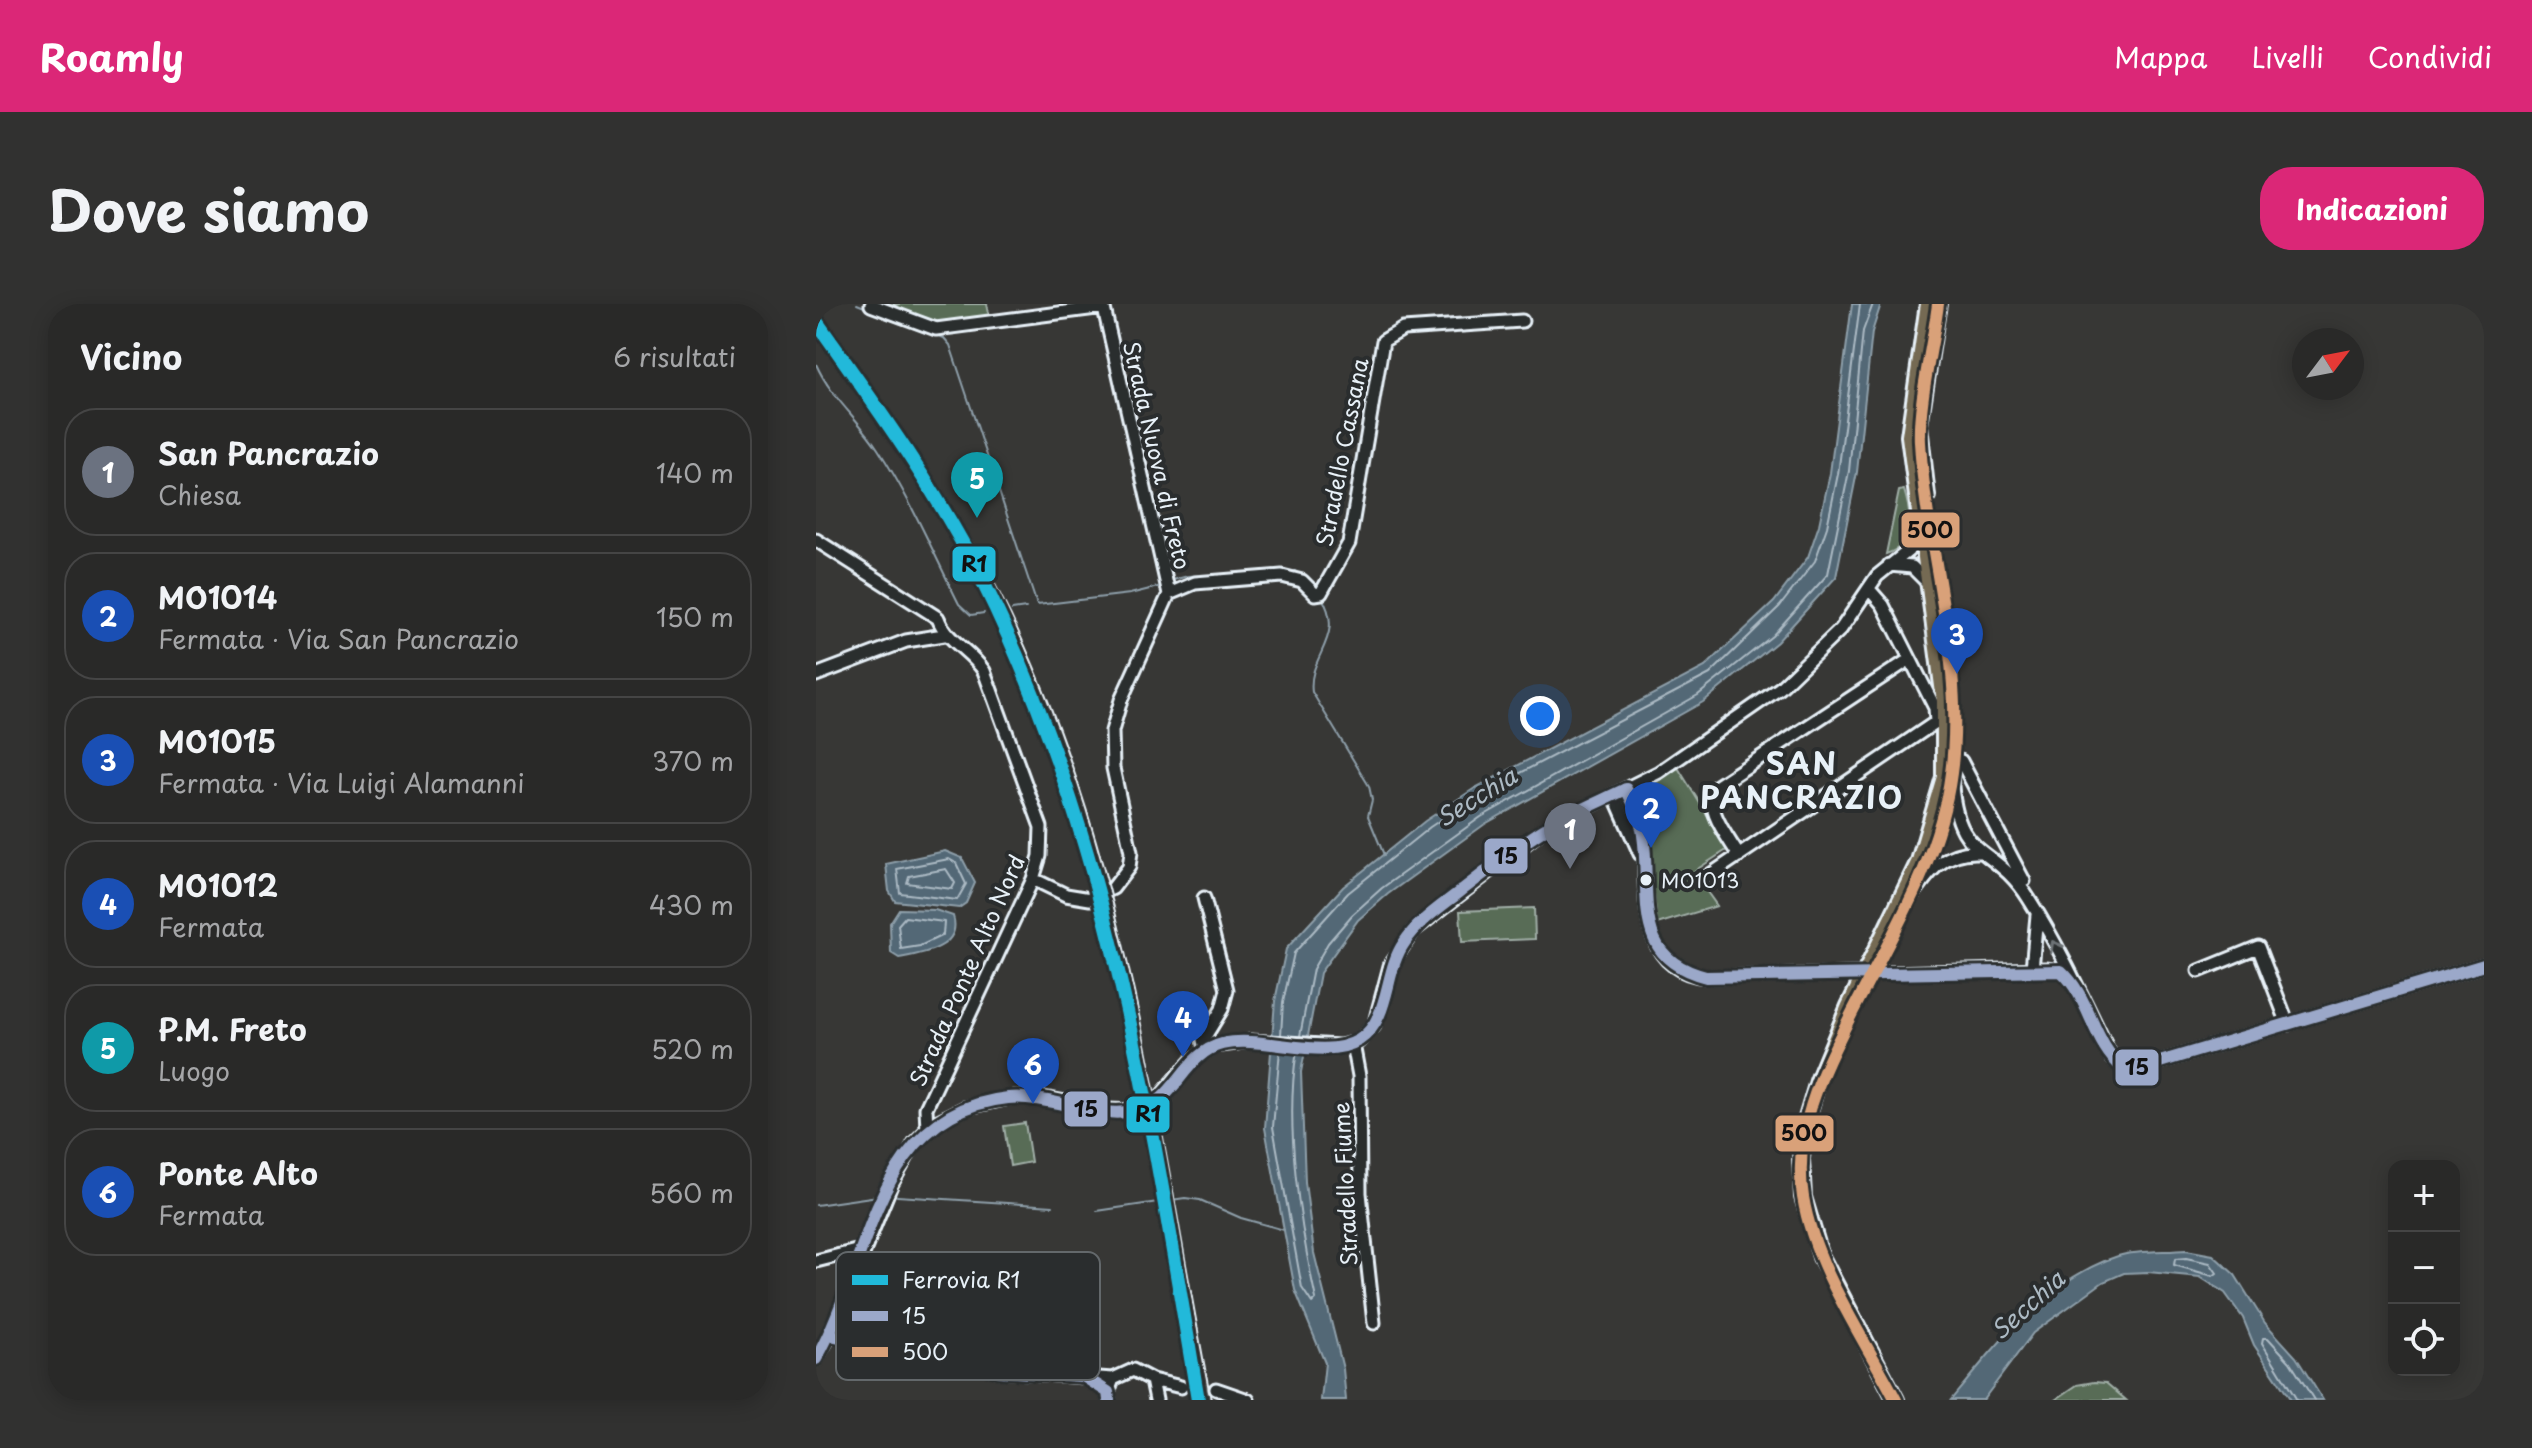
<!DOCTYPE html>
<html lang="it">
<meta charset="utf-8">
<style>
body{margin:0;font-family:"Playpen Sans",sans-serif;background:#313130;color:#f1f3f6}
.controls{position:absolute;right:24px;bottom:24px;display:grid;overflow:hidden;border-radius:16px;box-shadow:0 4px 20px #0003}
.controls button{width:72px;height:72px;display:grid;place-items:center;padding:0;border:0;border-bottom:2px solid #454545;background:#292928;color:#f1f3f6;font:40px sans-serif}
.compass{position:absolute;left:1476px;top:24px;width:72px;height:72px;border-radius:50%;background:#292928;box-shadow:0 4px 20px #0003;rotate:58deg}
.you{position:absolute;left:724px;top:412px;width:28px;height:28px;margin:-20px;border:6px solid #fff;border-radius:50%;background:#1a73e8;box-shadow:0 0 0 12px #1a73e833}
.badge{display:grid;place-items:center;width:52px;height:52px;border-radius:50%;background:#db2777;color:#fff;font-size:26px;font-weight:700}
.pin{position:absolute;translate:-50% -66px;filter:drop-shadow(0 2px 4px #0008)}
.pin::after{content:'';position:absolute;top:42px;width:28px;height:24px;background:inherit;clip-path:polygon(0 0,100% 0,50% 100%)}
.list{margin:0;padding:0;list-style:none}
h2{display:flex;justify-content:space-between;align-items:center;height:104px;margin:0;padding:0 32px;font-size:34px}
h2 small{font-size:26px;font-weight:400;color:#a5a6a8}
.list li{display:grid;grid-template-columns:52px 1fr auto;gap:24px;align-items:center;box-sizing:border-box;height:128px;margin:0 16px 16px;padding:0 16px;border:2px solid #454545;border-radius:32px}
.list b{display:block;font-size:30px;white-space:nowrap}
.list p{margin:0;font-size:26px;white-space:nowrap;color:#a5a6a8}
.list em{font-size:26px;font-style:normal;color:#a5a6a8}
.icon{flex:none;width:44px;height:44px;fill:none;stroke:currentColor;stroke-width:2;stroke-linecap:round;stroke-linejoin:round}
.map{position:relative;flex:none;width:1668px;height:1096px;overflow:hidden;border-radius:32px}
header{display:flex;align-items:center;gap:48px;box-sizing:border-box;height:112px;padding:0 40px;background:#db2777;color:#fff}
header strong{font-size:38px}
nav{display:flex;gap:44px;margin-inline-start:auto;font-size:28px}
.intro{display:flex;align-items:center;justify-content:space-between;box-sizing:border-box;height:192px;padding:0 48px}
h1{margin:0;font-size:56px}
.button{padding:20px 36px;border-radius:32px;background:#db2777;color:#fff;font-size:28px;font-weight:700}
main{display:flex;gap:48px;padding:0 48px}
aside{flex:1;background:#292928;border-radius:32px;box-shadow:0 4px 20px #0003}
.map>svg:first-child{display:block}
.green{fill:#596c56;stroke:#a0aea7;stroke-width:2}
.water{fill:#526876;stroke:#8e9faa;stroke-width:2}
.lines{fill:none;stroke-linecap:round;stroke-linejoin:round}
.shore{stroke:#acbac4;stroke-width:2}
.stream{stroke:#8e9faa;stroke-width:2}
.minor-tunnel{stroke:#525352;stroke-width:11;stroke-dasharray:11 5.5;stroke-linecap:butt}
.minor-casing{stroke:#e8f1f8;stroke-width:17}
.major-casing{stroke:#e8f1f8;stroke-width:20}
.minor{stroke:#2a2d2e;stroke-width:11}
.major{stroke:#756b52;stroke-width:14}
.rail{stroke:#e8f1f8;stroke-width:2}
.bus-1-casing{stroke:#2a2d2e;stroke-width:18}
.bus-2-casing{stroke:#2a2d2e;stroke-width:18}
.bus-1{stroke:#9ba8c9;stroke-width:12}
.bus-2{stroke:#d9a179;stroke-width:12}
.rail-1-casing{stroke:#2a2d2e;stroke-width:20}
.rail-1{stroke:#20b9da;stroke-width:14}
.oneway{stroke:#6c7275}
.bus-dot{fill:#e8f1f8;stroke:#2a2d2e;stroke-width:3}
.labels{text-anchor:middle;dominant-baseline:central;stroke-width:8;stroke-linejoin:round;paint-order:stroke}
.bus-label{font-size:20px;fill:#e8f1f8;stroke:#2a2d2e;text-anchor:start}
.street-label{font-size:22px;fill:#e8f1f8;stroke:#2a2d2e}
.water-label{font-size:24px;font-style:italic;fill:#acbac4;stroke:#2a2d2e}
.district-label{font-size:30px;font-weight:bold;letter-spacing:2px;fill:#e8f1f8;stroke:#2a2d2e}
.key{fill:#2a2d2e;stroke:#63686b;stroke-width:2}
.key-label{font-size:22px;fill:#e8f1f8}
.line-badge{stroke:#2a2d2e;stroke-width:3}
.pale-badge-label{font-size:22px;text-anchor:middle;font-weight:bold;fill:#111}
</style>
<header>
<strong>Roamly</strong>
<nav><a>Mappa</a><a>Livelli</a><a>Condividi</a></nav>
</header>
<div class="intro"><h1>Dove siamo</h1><a class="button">Indicazioni</a></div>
<main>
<aside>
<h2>Vicino<small>6 risultati</small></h2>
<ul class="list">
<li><span class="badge" style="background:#6b7280">1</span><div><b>San Pancrazio</b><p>Chiesa</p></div><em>140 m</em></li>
<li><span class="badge" style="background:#1a4fb4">2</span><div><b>MO1014</b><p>Fermata · Via San Pancrazio</p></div><em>150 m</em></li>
<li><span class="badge" style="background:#1a4fb4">3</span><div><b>MO1015</b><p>Fermata · Via Luigi Alamanni</p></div><em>370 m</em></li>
<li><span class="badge" style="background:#1a4fb4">4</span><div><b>MO1012</b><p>Fermata</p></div><em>430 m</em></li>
<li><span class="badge" style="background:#0f9aa8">5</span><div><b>P.M. Freto</b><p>Luogo</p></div><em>520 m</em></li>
<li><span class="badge" style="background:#1a4fb4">6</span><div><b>Ponte Alto</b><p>Fermata</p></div><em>560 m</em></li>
</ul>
</aside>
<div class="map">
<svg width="1668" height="1096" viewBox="0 0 1668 1096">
<rect width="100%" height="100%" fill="#373735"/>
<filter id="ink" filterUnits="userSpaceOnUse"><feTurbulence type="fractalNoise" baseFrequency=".0125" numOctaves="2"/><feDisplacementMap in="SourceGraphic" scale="16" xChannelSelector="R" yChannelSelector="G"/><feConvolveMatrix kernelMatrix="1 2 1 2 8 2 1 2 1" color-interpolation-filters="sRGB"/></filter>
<g filter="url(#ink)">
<path class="green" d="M66 0H171L174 14 122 21Z
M1088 186C1096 212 1099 241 1070 250L1083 187Z
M861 462 912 545 877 568 901 602 841 620 829 497 835 482Z
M718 604 719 635 646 638 644 607Z
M209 819 215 858 194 862 188 822Z
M1278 1078 1290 1079 1310 1096H1239L1261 1081Z"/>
<path class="water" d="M1036 0H1065L1056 28 1041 168 1020 273 961 338 887 398 669 520 572 590 542 616 504 669 485 768 489 878 498 949 527 1065 530 1096H505L509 1059 479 986 449 824 459 697 470 645 527 583 609 517 659 484 889 363 958 298 992 253 1003 221 1014 169Z
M129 547 146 554 159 579 150 599 143 604 79 597 73 587 70 560Z
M83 605 119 606 137 612C147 644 105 650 83 654L75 649 74 619Z
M1370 946 1397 951 1419 971 1449 1019 1480 1053 1507 1096H1475L1438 1041 1427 1014 1409 989 1384 973 1332 968 1308 969 1287 978 1217 1029 1167 1096H1135C1180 1041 1231 975 1302 952 1323 946 1349 948 1370 946Z"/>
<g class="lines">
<path class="shore" d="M133 555 140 559 150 580 141 596 84 589 81 565Z
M130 565 139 579 136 585 91 579 93 572Z
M89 613 128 618 127 631 104 642 85 645 82 621Z
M465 731 467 698 478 649 532 589 614 523 662 491 894 370 964 302 999 257 1011 223 1022 170 1044 0
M484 732 497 665 512 639 536 611 566 584 665 513 882 391 956 332 1012 270 1033 167 1047 27 1057 0
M464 746 457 823 486 984 496 999 500 995C484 923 468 819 481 747
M1370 954 1394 959 1401 969 1397 972 1358 961 1359 955Z
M1481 1096 1446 1039 1447 1034H1452L1474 1058 1498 1096"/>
<path class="stream" d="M41 0 51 4
M79 16 128 34 134 41 221 301 314 290 346 282
M0 60C15 94 42 114 62 145 94 194 117 248 143 300L155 311 168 309
M353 277 372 272 479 267 500 283
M505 292C531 334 491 351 496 388L553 482 556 496 552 512 568 551
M196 306 210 304
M81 892 237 902
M0 901 62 892
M281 907 369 894 384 896 425 914 468 926"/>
<path class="minor-tunnel" d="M365 1083 400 1085"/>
<defs>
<path id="minor" d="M55 1 120 25 288 3
M0 236 122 314C130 337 154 346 168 367L225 523 224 552 217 575 110 804 111 825
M1073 261 1096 263 1113 280
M353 290 379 279 466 272 486 277 499 290 505 289 533 239 567 37 587 25 706 17
M0 371 90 337 128 331
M1145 457 1208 577
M1135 470C1140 561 1176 536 1213 595 1245 645 1270 701 1296 754L1308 765 1327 763 1668 661
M829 476C821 498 826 515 828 537 831 589 820 666 890 673L1041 670
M798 491 824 550
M923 552C912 533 886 503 901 482L1094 355
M891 573 1120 418 1119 404 1067 301 1053 285
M217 575 250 591 274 595 297 584 313 563 315 548 297 464 296 427 305 396 353 290 287 0
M388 594 411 686 406 705 387 736 389 745
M1092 598C1111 571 1126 546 1163 548
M1216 665 1221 611
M1383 667 1442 643 1472 720
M1069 669 1230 665 1245 667 1255 675
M537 740 543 772 544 889 558 1019
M0 957 48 945
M14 1031 184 1067 297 1075
M0 1055 14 1031 75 881 99 838 118 819 148 804 198 793H223L293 806 321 807 337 801 375 757 398 742 435 737 524 742 542 738 558 722 574 662 597 627 727 526 843 468 964 384 1025 325 1061 272 1092 247 1105 220
M336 1076 365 1083
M400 1085 432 1096
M293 1096 292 1088 297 1075 317 1066 336 1076 340 1096"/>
<path id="major" d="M1111 192 1103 121 1122 0
M1080 1096 1005 953 987 893 985 855 988 824 1002 777 1033 702 1103 557 1128 473V397L1093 132 1112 0"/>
</defs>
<use href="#minor" class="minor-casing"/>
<use href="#major" class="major-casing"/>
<use href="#minor" class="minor"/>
<use href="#major" class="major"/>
<path class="rail" d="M59 101C88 139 119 177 144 218 305 482 337 799 395 1096"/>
<defs>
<path id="bus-1" d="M14 1031 184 1067 267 1072 292 1088 293 1096
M0 1055C55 960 56 808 192 794 236 790 280 817 323 806 360 798 368 749 406 740 446 730 508 758 543 736 575 715 568 667 588 639 602 617 626 602 646 586 673 566 699 543 729 525 755 510 783 498 810 485 818 500 825 515 827 531 836 591 813 654 890 673L1245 667C1275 694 1276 740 1308 765L1327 763 1668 661"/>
<path id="bus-2" d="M1080 1096C1047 1032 999 965 987 893 976 826 1007 767 1036 709 1074 634 1124 555 1135 469 1150 359 1110 248 1104 138 1102 99 1117 41 1122 0"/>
</defs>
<use href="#bus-1" class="bus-1-casing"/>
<use href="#bus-2" class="bus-2-casing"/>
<use href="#bus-1" class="bus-1"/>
<use href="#bus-2" class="bus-2"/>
<defs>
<path id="rail-1" d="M0 17C59 101 120 184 166 276 294 532 335 817 382 1096"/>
</defs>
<use href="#rail-1" class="rail-1-casing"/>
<use href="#rail-1" class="rail-1"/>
</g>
<defs><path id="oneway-chevron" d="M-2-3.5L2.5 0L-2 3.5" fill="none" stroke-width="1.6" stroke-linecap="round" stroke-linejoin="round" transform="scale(2)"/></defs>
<use class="oneway" href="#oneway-chevron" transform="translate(1239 642) rotate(-118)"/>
</g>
<circle class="bus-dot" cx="830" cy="576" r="7"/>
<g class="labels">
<g class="bus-label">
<text x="845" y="576">MO1013</text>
</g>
<g class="street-label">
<text transform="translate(525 148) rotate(-79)">Stradello Cassana</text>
<text transform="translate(342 151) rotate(77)">Strada Nuova di Freto</text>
<text transform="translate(150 666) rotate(-66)">Strada Ponte Alto Nord</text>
<text transform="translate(528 880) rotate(-93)">Stradello Fiume</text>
</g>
<g class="water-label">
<text transform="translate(660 492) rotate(-32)">Secchia</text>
<text transform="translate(1211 1000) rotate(-42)">Secchia</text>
</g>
<g class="district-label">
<text x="986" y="458">SAN<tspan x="986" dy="34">PANCRAZIO</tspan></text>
</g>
</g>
<rect x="20" y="948" width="264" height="128" rx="12" class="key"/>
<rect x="36" y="971" width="36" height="10" fill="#20b9da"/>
<rect x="36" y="1007" width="36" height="10" fill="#9ba8c9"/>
<rect x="36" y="1043" width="36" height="10" fill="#d9a179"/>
<g class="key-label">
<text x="86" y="984">Ferrovia R1</text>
<text x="86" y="1020">15</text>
<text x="86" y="1056">500</text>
</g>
<g class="line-badge">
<rect x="1084" y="207" width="61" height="38" rx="8" fill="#d9a179"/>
<rect x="135" y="241" width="46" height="38" rx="8" fill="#20b9da"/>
<rect x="667" y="533" width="46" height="38" rx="8" fill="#9ba8c9"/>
<rect x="1298" y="744" width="46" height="39" rx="8" fill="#9ba8c9"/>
<rect x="247" y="786" width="46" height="38" rx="8" fill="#9ba8c9"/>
<rect x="309" y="791" width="46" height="39" rx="8" fill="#20b9da"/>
<rect x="958" y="810" width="61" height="39" rx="8" fill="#d9a179"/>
</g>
<g class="pale-badge-label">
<text x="1114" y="234">500</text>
<text x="158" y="268">R1</text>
<text x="690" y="560">15</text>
<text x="1321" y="771">15</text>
<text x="270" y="813">15</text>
<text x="332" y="818">R1</text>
<text x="988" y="837">500</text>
</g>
</svg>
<div class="controls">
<button>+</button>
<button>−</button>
<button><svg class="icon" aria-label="locate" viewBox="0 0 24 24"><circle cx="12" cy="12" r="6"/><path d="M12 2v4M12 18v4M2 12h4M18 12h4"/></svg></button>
</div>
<svg class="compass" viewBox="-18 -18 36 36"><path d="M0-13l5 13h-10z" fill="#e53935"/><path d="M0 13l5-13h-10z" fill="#a5a6a8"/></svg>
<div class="you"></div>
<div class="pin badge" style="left:754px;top:565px;background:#6b7280">1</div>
<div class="pin badge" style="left:835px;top:544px;background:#1a4fb4">2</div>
<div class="pin badge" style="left:1141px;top:370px;background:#1a4fb4">3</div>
<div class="pin badge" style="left:367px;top:753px;background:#1a4fb4">4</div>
<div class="pin badge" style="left:161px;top:214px;background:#0f9aa8">5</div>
<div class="pin badge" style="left:217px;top:800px;background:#1a4fb4">6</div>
</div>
</main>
